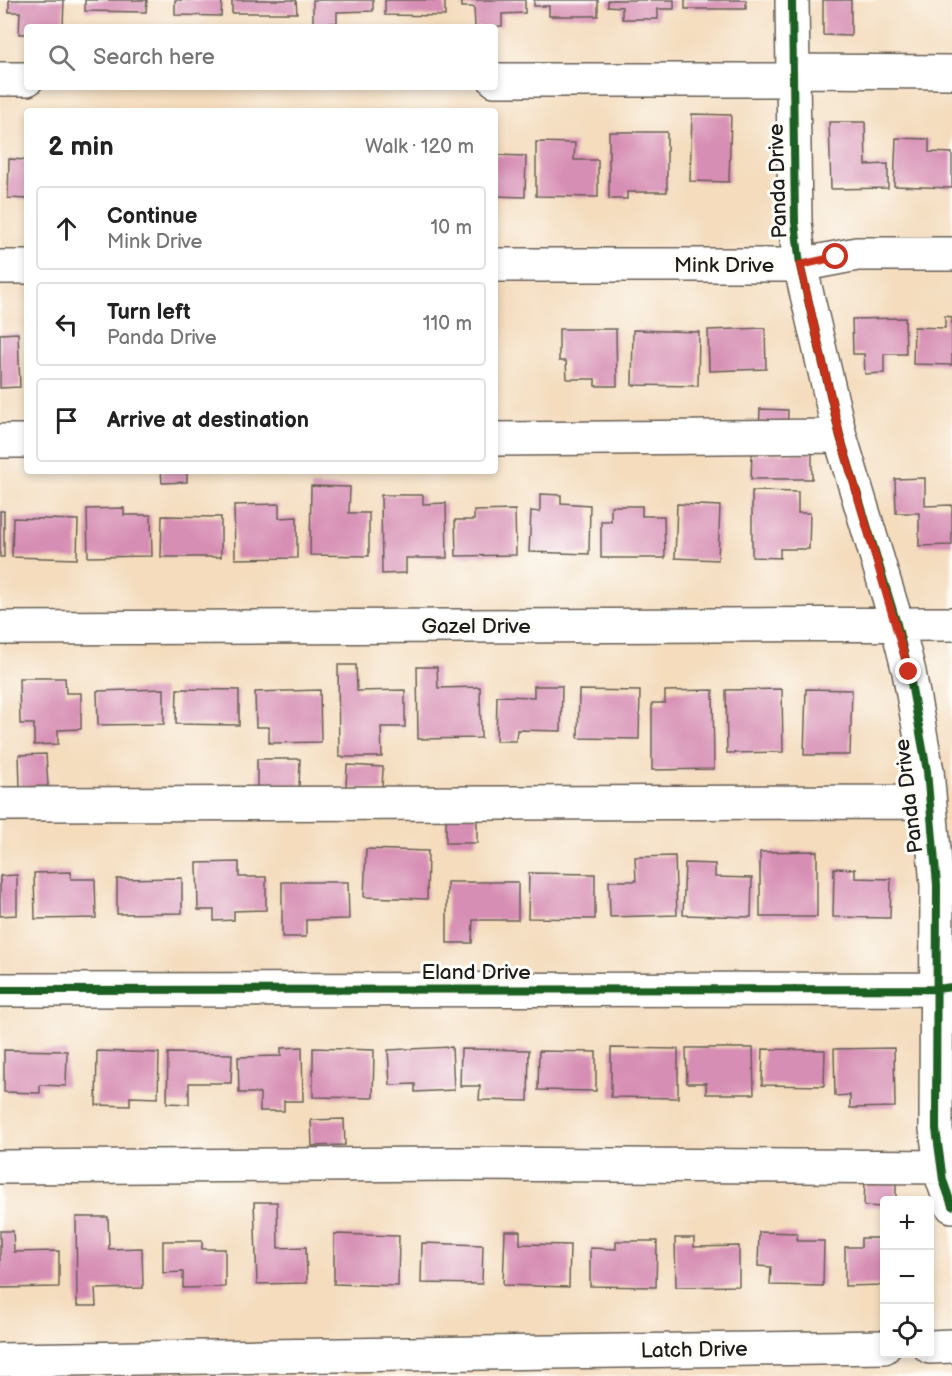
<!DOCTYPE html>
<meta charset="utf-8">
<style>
body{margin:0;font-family:"Balsamiq Sans",sans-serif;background:#f6f6f6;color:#222}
.controls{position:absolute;right:18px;bottom:18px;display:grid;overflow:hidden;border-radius:6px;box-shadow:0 3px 9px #0003}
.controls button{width:54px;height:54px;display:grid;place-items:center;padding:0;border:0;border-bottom:2px solid #e0e0e0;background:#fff;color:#222;font:30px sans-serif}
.stop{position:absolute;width:18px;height:18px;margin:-14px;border:4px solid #c8321e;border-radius:50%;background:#fff}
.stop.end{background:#c8321e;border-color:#fff;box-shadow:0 2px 6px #0008}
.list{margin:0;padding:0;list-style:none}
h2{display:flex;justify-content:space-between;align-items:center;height:78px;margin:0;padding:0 24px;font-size:26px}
h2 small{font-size:20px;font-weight:400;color:#767676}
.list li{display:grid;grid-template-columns:39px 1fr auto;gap:18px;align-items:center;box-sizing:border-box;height:84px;margin:0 12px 12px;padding:0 12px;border:2px solid #e0e0e0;border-radius:6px}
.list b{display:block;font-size:22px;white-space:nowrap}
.list p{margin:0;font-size:20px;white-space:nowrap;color:#767676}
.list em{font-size:20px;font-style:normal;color:#767676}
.icon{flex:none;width:33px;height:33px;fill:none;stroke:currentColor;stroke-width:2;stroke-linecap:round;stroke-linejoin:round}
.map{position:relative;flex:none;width:952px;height:1376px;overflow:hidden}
.search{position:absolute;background:#fff;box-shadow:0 3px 9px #0003;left:24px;top:24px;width:474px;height:66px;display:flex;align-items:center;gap:15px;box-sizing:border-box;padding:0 21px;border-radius:6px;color:#767676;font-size:22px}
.panel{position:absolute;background:#fff;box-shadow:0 3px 9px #0003;left:24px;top:108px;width:474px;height:366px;border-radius:6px}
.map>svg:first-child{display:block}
.building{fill:#d78eb4}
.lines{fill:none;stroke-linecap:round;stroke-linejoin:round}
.minor-casing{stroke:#685f54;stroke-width:36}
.minor{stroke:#fff;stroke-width:33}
.cycleway-casing{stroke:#fdfcf7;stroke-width:11}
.cycleway{stroke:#1b5e20;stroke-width:8}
.route{stroke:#c8321e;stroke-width:8}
.labels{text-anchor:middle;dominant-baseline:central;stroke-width:6;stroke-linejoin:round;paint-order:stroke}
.street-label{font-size:21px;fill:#1c1c1c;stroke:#fdfcf7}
</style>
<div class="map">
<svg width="952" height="1376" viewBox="0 0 952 1376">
<rect width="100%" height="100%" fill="#fdfcf7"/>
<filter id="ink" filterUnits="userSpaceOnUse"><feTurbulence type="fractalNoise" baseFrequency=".0167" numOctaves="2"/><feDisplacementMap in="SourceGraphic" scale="12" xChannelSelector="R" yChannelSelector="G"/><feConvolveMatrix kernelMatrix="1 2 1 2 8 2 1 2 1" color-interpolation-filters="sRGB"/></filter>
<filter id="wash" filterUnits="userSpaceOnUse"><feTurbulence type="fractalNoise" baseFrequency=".008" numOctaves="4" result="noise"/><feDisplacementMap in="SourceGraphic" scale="24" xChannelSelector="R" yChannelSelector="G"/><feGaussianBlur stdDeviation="1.35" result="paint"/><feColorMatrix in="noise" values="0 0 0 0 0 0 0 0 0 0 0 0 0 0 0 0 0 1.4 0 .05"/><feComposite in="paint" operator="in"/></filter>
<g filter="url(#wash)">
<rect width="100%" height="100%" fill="#f4dcbd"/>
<g id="blocks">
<path class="building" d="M9 0H64L63 27H27V34H19L20 12H9Z
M85 0H147L146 12 85 11Z
M175 0H222L221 16 175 15Z
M232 0H296L297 13H232Z
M313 0H373V11L337 12V23H313Z
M385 0H445V16L385 15Z
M462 0H525V13L502 14V26L475 27 474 7H462Z
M534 0H598V16H549V6H534Z
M608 0H674V9H658V19H622V7L608 6Z
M685 0H746V9H685Z
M823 0H851V36L823 35Z
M692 114 731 115 729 182 690 181Z
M829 122H865L866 165 888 164V188L831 189Z
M609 132H667V192H627V199H609Z
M896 138 929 139V152L952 153V188L894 186Z
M536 142 575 143 574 160H598V197L536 196Z
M495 155 526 156 525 197 495 196Z
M9 159 27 160V199L8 198Z
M945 316 952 317V365L913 364 914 327 945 328Z
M905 318 906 354H884V373L865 374 864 354H853L852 319Z
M765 328 766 369 709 371 708 330Z
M559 329H616L617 386H595V379H567L566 361H559Z
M633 330 699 332 698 386 632 385Z
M18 333 20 387 0 388V334Z
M760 409 788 410 787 432 759 431Z
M752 453H812V479H751Z
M161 471H187V482L162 483Z
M925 478V506L952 505V545L919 546V513H896L895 479Z
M311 486 350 487 349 513H369V556L310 555Z
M752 491 798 492V513H810L809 549H780V558L752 557Z
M540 494 561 495V503L590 505 589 554 529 552 531 511 540 512Z
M381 495H423V504L446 503 447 558H406V573L382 574Z
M279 504V518L297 517V558L235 559 234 505Z
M677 504 720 506 718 560 675 558Z
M611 506H642V516H664L665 558H601V521H611Z
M124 508V515H151L152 556 88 557 87 509Z
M515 510 516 555 456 556 455 520H474V511Z
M0 511H4V557H0Z
M162 516 221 517V557H161Z
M13 518 78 520 77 559 12 557Z
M338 665H356L357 691 405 690V727H381L382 757H339Z
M417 667H437L438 688 480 687 481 738 418 739Z
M19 678H65L66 693H81V729L58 730V744L34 745V724H20Z
M534 686H562L561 731 517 730 516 741H496L497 696 534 697Z
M164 689V724L98 725 97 691Z
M177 689 239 690V725L176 724Z
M782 689 783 752 727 753 726 690Z
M806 689 852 690 850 755H804Z
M320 690 321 742 269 743V727H256L255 692Z
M579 690 640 691 639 739 578 738Z
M713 690 714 769 652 770V703H665V691Z
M46 754 48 786 20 787 19 755Z
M257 759H300L299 789 257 788Z
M347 765 383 767 382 790 346 788Z
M446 814 477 815V843H446Z
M366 849 428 851 427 899 364 897Z
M817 851V917H760V852Z
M675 856 677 915 610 917 609 881H636L635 857Z
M239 862V877H266V910L234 911V920L214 921V910H198L197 863Z
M685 863 715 864V877L752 878 751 917 683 915Z
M834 868 855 869V878L891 879 890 918 833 917Z
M71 872V879H95L96 918 35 919 34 873Z
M529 873 595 874V919L528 918Z
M17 875V915L0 916V876Z
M182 878V913L117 914V879Z
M282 882H348L349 919 306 920V937H282Z
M447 882H518V920H473L472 943H447Z
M302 1047 303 1101H284V1111H260V1093H239L238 1057 281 1056V1048Z
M452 1047 454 1090 415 1092V1084L390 1085 388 1050Z
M313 1048 374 1050 373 1098 313 1097Z
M611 1048 678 1049V1098L611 1097Z
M686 1048H753L754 1094H706V1083H687Z
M894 1048 895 1107 850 1108V1095L835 1096 834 1049Z
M461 1049 529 1050 528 1101 479 1100 480 1086H460Z
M763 1049 825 1050 824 1086 762 1085Z
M4 1050 67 1051 66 1086 40 1085V1093L4 1092Z
M97 1051 159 1053 158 1098 130 1097V1106L96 1105Z
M539 1051 596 1052V1091L538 1090Z
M168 1053 232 1054 231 1083H189V1104L167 1103Z
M344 1119 345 1145 312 1146 311 1120Z
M865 1180 896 1181V1200H884V1207L864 1206Z
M254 1202H277L278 1248 306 1247 307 1283 257 1284Z
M76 1217H108L109 1249 142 1248 143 1288 95 1289 96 1306H77Z
M0 1231H13L14 1252 59 1251V1287L0 1288Z
M505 1231H520V1244L570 1245 569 1287 503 1285Z
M759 1232 797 1233V1241H824L823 1286 770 1285 771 1267 758 1266Z
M334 1234 399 1236 398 1286 334 1284Z
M675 1238H694V1247L739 1246V1286L676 1287Z
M861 1238H884V1285L845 1286V1247H861Z
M163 1241H202V1249H225V1287L183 1288V1272L163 1273Z
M616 1241H657L656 1287 590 1286V1248L616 1249Z
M422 1243 483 1245 482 1284 421 1283Z"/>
</g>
</g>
<g filter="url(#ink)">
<use href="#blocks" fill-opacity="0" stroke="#685f54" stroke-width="1.5"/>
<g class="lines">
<defs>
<path id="minor" d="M792 0 795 222 800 265 840 436 897 624 909 672 927 771 937 885 936 1129 943 1180 952 1206
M793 71 952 72
M0 79H27
M495 80H793
M495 265H800L857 254H952
M0 267H27
M495 439 840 436
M0 441H27
M0 628 952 624
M0 804 929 802
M0 990 936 989 952 987
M0 1167 456 1164 952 1167
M930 1347 952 1346
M0 1360 884 1347"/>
</defs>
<use href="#minor" class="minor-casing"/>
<use href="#minor" class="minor"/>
<defs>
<path id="cycleway" d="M792 0 795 222 800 265 840 436 897 624 909 672 927 771 937 885 936 1129 943 1180 952 1206
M0 990 936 989 952 987"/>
</defs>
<use href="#cycleway" class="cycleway-casing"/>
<use href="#cycleway" class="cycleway"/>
</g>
</g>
<g class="lines" filter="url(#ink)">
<path class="route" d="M836 257 800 265 840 436 909 672"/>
</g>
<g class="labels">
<g class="street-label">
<text transform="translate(778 181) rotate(-92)">Panda Drive</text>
<text x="724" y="265">Mink Drive</text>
<text x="476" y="626">Gazel Drive</text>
<text transform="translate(909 796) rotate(-97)">Panda Drive</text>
<text x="476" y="972">Eland Drive</text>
<text transform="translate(694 1350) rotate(-1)">Latch Drive</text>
</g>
</g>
</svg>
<div class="controls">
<button>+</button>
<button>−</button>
<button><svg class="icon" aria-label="locate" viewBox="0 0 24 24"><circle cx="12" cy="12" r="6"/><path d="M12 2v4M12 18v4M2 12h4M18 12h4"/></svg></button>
</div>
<div class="stop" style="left:836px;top:257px"></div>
<div class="stop end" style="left:909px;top:672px"></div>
<div class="search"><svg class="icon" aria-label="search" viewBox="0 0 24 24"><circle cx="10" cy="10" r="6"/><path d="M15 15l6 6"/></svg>Search here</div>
<section class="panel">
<h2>2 min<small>Walk · 120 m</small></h2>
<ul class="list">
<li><svg class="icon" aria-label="ahead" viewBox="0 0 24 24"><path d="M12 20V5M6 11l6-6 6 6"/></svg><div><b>Continue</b><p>Mink Drive</p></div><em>10 m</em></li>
<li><svg class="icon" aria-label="left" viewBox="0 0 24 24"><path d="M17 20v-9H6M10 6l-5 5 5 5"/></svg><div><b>Turn left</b><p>Panda Drive</p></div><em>110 m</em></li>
<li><svg class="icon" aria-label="arrive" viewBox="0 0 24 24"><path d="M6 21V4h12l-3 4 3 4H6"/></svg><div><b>Arrive at destination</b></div></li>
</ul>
</section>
</div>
